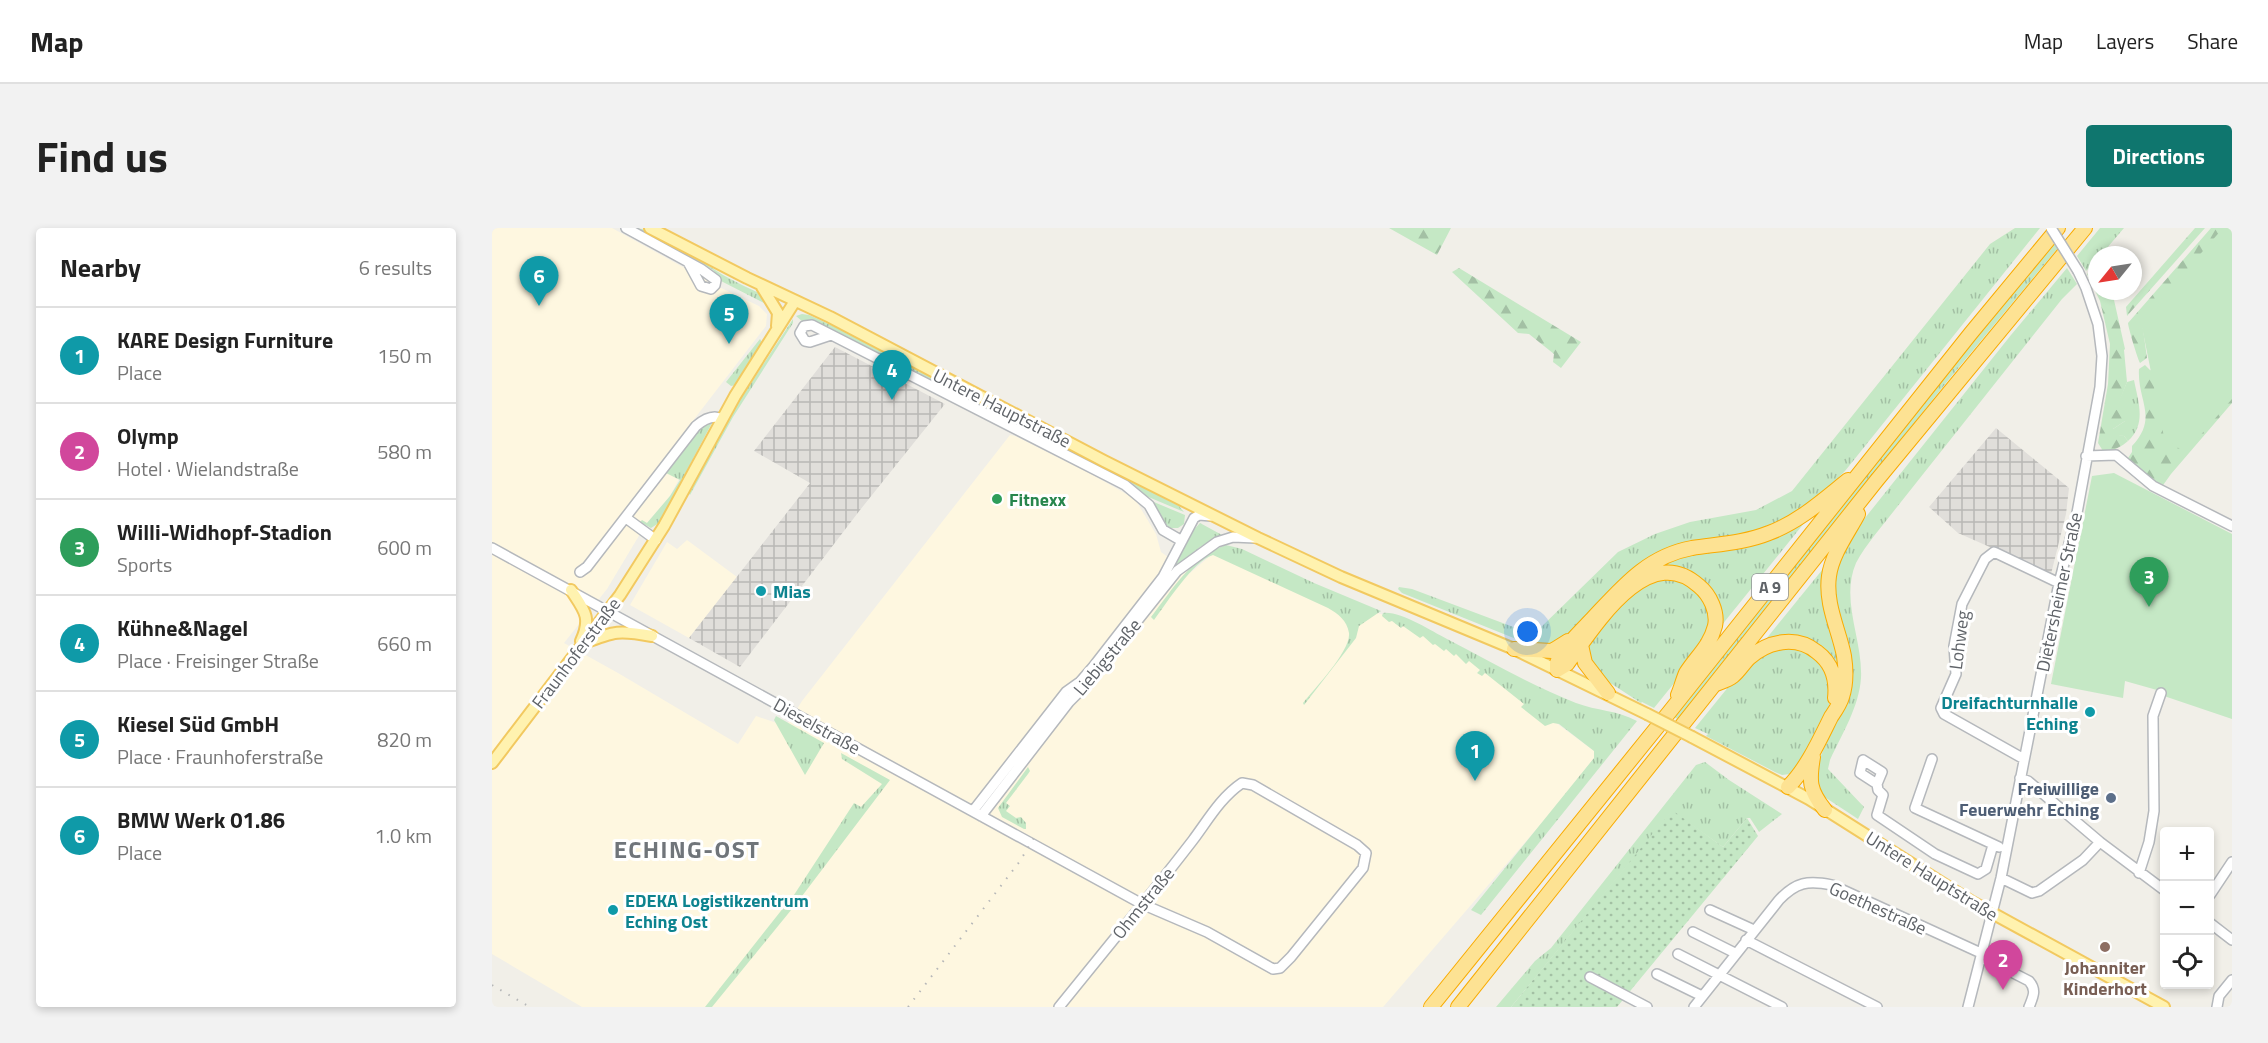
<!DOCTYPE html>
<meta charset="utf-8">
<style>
body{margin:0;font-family:"Titillium Web",sans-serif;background:#f2f2f2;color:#222}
.controls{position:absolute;right:18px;bottom:18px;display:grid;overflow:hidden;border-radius:6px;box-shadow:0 3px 9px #0003}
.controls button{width:54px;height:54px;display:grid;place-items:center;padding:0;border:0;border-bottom:2px solid #e0e0e0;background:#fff;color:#222;font:30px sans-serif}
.compass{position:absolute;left:1596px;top:18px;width:54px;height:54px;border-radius:50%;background:#fff;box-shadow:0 3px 9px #0003;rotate:240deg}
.you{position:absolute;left:1036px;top:404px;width:21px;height:21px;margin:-15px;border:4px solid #fff;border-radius:50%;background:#1a73e8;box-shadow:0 0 0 9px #1a73e833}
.badge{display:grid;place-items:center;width:39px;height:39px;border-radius:50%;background:#0f766e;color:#fff;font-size:20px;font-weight:700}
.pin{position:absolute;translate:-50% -50px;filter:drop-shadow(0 2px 3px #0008)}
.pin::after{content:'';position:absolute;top:32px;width:21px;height:18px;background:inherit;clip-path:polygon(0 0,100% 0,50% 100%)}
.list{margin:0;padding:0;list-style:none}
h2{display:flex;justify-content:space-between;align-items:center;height:78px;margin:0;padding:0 24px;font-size:26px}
h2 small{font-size:20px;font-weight:400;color:#767676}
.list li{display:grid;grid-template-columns:39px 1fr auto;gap:18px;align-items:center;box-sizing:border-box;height:96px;padding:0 24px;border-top:2px solid #e0e0e0}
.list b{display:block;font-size:22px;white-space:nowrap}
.list p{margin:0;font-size:20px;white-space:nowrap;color:#767676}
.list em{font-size:20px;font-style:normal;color:#767676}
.icon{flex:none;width:33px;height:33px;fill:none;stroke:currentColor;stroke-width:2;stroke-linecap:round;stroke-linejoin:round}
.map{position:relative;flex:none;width:1740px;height:779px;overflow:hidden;border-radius:6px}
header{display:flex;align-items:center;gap:36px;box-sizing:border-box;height:84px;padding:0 30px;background:#fff;border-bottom:2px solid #e0e0e0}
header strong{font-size:28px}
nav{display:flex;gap:33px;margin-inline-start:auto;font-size:21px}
.intro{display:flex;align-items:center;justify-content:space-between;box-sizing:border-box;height:144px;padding:0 36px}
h1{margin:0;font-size:42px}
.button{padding:15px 27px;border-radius:6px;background:#0f766e;color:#fff;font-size:21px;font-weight:700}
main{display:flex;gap:36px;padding:0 36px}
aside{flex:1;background:#fff;border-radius:6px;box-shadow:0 3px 9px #0003}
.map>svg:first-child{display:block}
.commercial{fill:#fef7e0}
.industrial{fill:url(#industrial-grid)}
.grass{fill:url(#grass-tufts)}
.forest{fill:url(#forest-firs)}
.park{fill:#c5e8c5}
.garden{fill:url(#garden-dots)}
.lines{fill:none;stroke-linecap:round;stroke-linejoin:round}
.minor-casing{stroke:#b5b8bc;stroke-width:12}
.major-casing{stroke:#f2c960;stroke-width:14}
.highway-casing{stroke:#f9ab00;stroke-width:16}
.minor{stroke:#fff;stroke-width:9}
.major{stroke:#fff2af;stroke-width:10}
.highway{stroke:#fde293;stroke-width:14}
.rail{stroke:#b6b7b8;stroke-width:2;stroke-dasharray:1.5 8;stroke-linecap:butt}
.minor-bridge-casing{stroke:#b5b8bc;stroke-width:12;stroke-linecap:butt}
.major-bridge-casing{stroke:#f2c960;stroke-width:14;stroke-linecap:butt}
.minor-bridge{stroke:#fff;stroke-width:9}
.major-bridge{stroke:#fff2af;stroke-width:10}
.leisure-dot{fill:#2e9e5b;stroke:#fff;stroke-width:2}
.culture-dot{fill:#0f9aa8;stroke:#fff;stroke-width:2}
.service-dot{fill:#5c6f8a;stroke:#fff;stroke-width:2}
.education-dot{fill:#8d6e63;stroke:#fff;stroke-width:2}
.labels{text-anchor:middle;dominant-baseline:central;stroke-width:6;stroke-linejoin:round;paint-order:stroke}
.shield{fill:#fff;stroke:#8f9295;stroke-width:1.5}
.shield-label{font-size:16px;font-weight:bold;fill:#5f6368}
.street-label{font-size:18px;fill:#5f6368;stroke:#fff}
.leisure-label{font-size:18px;font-weight:bold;fill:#27864d;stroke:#fff;text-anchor:start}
.culture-label{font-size:18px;font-weight:bold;fill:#0d838f;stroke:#fff;text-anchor:start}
.service-label{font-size:18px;font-weight:bold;fill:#4e5e75;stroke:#fff;text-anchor:end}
.education-label{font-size:18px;font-weight:bold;fill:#785e54;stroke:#fff}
.district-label{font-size:24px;font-weight:bold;letter-spacing:1.5px;fill:#70757a;stroke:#fff}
</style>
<header>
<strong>Map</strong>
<nav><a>Map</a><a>Layers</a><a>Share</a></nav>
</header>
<div class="intro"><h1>Find us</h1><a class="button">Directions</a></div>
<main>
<aside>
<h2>Nearby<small>6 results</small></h2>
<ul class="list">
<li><span class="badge" style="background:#0f9aa8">1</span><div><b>KARE Design Furniture</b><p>Place</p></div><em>150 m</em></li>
<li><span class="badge" style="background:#d1479c">2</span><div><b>Olymp</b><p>Hotel · Wielandstraße</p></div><em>580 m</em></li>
<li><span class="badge" style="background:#2e9e5b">3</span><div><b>Willi-Widhopf-Stadion</b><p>Sports</p></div><em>600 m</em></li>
<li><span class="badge" style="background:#0f9aa8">4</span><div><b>Kühne&amp;Nagel</b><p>Place · Freisinger Straße</p></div><em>660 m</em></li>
<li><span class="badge" style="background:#0f9aa8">5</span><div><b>Kiesel Süd GmbH</b><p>Place · Fraunhoferstraße</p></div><em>820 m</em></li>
<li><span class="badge" style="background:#0f9aa8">6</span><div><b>BMW Werk 01.86</b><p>Place</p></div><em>1.0 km</em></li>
</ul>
</aside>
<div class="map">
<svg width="1740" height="779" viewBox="0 0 1740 779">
<defs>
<pattern id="industrial-grid" width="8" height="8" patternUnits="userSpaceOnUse" patternTransform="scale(1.5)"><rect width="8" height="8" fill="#e0deda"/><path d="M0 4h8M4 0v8" fill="none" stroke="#b9b8b5"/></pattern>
<pattern id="grass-tufts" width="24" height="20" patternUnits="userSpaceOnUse" patternTransform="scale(1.5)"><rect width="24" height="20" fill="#c5e8c5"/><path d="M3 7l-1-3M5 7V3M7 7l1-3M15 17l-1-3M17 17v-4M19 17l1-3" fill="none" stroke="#a3c0a4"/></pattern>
<pattern id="forest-firs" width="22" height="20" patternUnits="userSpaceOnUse" patternTransform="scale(1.5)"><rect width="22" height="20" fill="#c5e8c5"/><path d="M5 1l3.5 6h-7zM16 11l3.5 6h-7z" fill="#a3c0a4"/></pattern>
<pattern id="garden-dots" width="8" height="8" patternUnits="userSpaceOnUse" patternTransform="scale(1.5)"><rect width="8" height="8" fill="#c5e8c5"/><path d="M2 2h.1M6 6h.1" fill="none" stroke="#a3c0a4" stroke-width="1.8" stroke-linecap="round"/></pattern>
</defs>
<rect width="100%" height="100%" fill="#f1efe8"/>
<path class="commercial" d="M0 0H120L227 59 267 78 275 86 274 98 193 203 203 221 178 268 154 296 115 361 72 415 126 445 246 516 264 488 294 498 310 473 518 207 523 208 599 246 643 271 664 306 669 324 698 345 718 328 732 323 858 376 901 390 970 425 1102 523V530L1061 582 891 779H90L0 726Z
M195 312 245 349 197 410 138 377 175 314 185 321Z"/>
<path class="industrial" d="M343 119 453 176 368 282 248 439 197 410 318 255 262 223Z
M1504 200 1577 260 1574 286 1559 346 1466 305 1437 279Z"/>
<path class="grass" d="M141 0C170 0 206 32 231 47 245 55 259 61 273 68L276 77 229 53 221 42 210 36Z
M1523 0H1548L1353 243 1322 275 1267 305 1196 317 1100 384 1068 415 1044 419 910 365 906 361 907 359 920 361 1032 403 1033 401 1043 405 1126 324 1163 306 1198 294 1264 282 1300 263 1498 16Z
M1608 0H1632L1609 27H1605V32L1594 43 1585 28Z
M1563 15 1566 20 1458 150 1186 491 1181 489 1454 147Z
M1575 40 1585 56 1570 71 1382 308C1376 316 1369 325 1364 335 1348 372 1371 412 1369 450 1367 479 1350 506 1338 532L1336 541 1372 579 1366 591 1331 568 1324 553 1325 538 1332 520 1353 471 1341 345 1365 300 1519 107Z
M310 86 317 87 341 98 687 278 692 284 654 268 636 255 319 93 311 94 304 88Z
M301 91V95L241 189 198 267 196 264 240 184Z
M268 111 271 116 244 157 239 158 234 154Z
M1642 152C1646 173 1655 196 1636 213L1632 208 1621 207V201L1633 193 1623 182 1635 154Z
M221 193 167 295 159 300 148 294 150 292 155 295 178 268 188 252 172 244 208 200Z
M657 272 693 287 692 296 686 300H677Z
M1317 289 1225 403 1217 364 1158 340 1167 334Z
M708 295 730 307 708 319 680 342 698 306Z
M734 317 750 321 822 355 889 383 867 398 864 410 812 477 811 475C822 461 859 423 857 405 855 392 846 386 836 380L721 327C701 333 675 375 662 392L659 389C681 361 699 329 734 317Z
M1339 331 1350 448 1334 425 1270 416Z
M1171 348 1203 358 1220 388 1213 417 1162 480 1150 474 1149 475 1106 447 1095 433 1094 418 1136 367Z
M891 385C909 383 939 403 955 411 997 433 1039 457 1084 475 1105 483 1125 482 1145 493L989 687 979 682 1102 530V523L1067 496 1061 495 1053 498 1029 479 1032 476 993 445 990 448 985 445 988 442 977 433 974 436 964 426 962 428 954 421 952 423 943 416 941 417 931 408 928 410 911 398 909 400 900 393 897 394 890 388Z
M1300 418 1321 426 1337 447 1338 472 1336 482 1309 537 1298 546 1290 547 1283 544 1214 508 1216 506 1203 500 1246 447 1274 424Z
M284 488 332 515 313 547 282 492Z
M349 525 398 552 304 676 220 779H213L292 679 295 681 302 673 300 670 362 575 369 579 390 556 350 531Z
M1213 534 1237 552 1290 586 1267 604 1258 590H1255L1231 619 1180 583 1019 779H1004L1043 733 1059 720 1204 537Z
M536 539 538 543 536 546 514 575 518 578 514 583 524 590 529 589 534 595V601H532L510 589 506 580Z"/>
<path class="forest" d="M897 0H959L945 27Z
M1703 0H1713L1635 88 1634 79Z
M1719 0H1737L1650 94 1655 130 1648 135C1646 132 1636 99 1636 95Z
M967 40 1089 114 1069 140 1061 134 1062 126 1037 106 1026 105 960 44Z
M1600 42 1605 44V63H1620L1633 121 1632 122 1635 154 1624 182 1634 181 1633 193 1621 201V206L1632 208 1636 213C1629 219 1620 224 1611 223L1606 215 1616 156 1618 116 1608 73 1595 46Z
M1653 137 1658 142 1740 167V175L1679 246 1669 260 1634 233 1640 224V218C1667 189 1645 173 1647 141Z"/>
<path class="park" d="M1731 0H1740V171L1693 225 1672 209 1649 94Z
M1622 245 1740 306V491L1672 468V464L1633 453 1631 470 1559 456 1600 248Z"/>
<path class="garden" d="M1180 582 1231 619 1255 590 1266 608 1125 779H1019Z"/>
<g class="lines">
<defs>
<path id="minor" d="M134 0 209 41 224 52 223 57 219 61 209 58 196 34
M339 107 318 114 313 113 308 105 312 98 320 97 633 257 657 277 671 302 690 313
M1594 228 1624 227 1661 258 1740 298
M134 290 164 312
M0 320 650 676 715 704 781 741 788 740 799 729 871 640 874 625 865 617 761 557 750 555C729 569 716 592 701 612 681 638 661 663 640 689L567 779
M88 344 95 339 204 198C211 192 221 186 230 191
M1440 531 1423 580 1507 619
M1532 531 1452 486 1449 480 1464 446 1462 418 1470 376 1493 331 1502 324 1567 355
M1371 532 1390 544 1385 556 1368 545Z
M1528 550 1536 553 1608 614 1672 662
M1385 556 1386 562 1391 567 1385 587 1443 626 1486 646 1494 641 1501 617
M481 583 574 464 588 454 601 439 671 349 702 290 707 287 719 288
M489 588 577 474 595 456 685 343 725 314 741 309 763 310
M1647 645 1657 614 1662 583 1661 488 1669 465
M1509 650 1540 665 1547 663 1591 632 1608 614
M1718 667 1740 634
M1218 682 1262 702
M1718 695 1740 712
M1201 704 1243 725
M1254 712 1385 779
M1186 726 1290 779
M1490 729 1537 753C1545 762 1541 769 1537 779
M1165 746 1210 768
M1098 749 1155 779
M1202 779 1287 672C1304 654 1316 652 1340 657L1491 726
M1476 779 1509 650 1567 355 1585 285 1608 159 1610 128 1606 96 1594 60 1586 43
M1725 779 1727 768 1740 752"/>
<path id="major" d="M158 0 255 50 338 89 612 233 766 310 849 349 1022 421 1155 486
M270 59 286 85 285 98
M79 362C92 382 100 389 89 413
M92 415C123 403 127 402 160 408
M1200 509 1317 571 1480 674 1672 779
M0 535 128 367 172 298 243 168 303 73"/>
<path id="highway" d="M1089 417 1093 435 1116 465
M1022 421 1060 423 1076 413
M1224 456C1229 454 1236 452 1241 448 1247 443 1251 436 1257 430 1276 413 1304 407 1325 424 1340 435 1345 452 1343 470
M1186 467C1189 460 1191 452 1194 445 1204 429 1218 418 1223 398 1226 384 1218 367 1207 358 1155 311 1101 401 1075 436L1065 442V435C1070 420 1091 401 1102 389 1131 358 1156 328 1200 320 1226 316 1252 315 1277 305 1307 294 1331 272 1356 252
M1321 529C1317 553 1317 562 1333 582
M1296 559C1315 540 1327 513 1339 489 1343 483 1348 476 1350 469 1354 457 1354 441 1352 428 1347 402 1333 376 1337 348 1340 326 1356 305 1366 286
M939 779 1179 482 1479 105 1566 0
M966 779 1385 252 1593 0"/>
</defs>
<use href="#minor" class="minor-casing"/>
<use href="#major" class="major-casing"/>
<use href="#highway" class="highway-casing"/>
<use href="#minor" class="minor"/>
<use href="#major" class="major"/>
<use href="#highway" class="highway"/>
<path class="rail" d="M0 757 38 779
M416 779 528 633 543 608"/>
<defs>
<path id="minor-bridge" d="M1559 0 1586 43"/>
<path id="major-bridge" d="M1155 486 1200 509"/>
</defs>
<use href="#minor-bridge" class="minor-bridge-casing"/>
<use href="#major-bridge" class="major-bridge-casing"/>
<use href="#minor-bridge" class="minor-bridge"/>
<use href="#major-bridge" class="major-bridge"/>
</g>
<circle class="leisure-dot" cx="505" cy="271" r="6"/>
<g class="culture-dot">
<circle cx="269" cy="363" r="6"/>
<circle cx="1598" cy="484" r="6"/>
<circle cx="121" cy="682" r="6"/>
</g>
<circle class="service-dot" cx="1619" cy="570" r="6"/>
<circle class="education-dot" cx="1613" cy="719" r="6"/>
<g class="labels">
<rect class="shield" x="1260" y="346" width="36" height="26" rx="4.5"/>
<g class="shield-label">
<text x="1278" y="359">A 9</text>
</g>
<g class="street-label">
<text transform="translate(510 180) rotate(27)">Untere Hauptstraße</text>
<text transform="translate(1567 364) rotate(-78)">Dietersheimer Straße</text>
<text transform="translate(1467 412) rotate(-83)">Lohweg</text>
<text transform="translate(84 425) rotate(-53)">Fraunhoferstraße</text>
<text transform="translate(615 429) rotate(-50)">Liebigstraße</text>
<text transform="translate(325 498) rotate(29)">Dieselstraße</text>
<text transform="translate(1440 648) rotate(32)">Untere Hauptstraße</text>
<text transform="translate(651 675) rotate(-51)">Ohmstraße</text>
<text transform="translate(1386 680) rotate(24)">Goethestraße</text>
</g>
<g class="leisure-label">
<text x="517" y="271">Fitnexx</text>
</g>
<g class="culture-label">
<text x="281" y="363">Mias</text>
<text x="1586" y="474" text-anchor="end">Dreifachturnhalle<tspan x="1586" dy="21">Eching</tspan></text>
<text x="133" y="672">EDEKA Logistikzentrum<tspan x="133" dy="21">Eching Ost</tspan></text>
</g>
<g class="service-label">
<text x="1607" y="560">Freiwillige<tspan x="1607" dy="21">Feuerwehr Eching</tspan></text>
</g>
<g class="education-label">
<text x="1613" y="739">Johanniter<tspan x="1613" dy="21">Kinderhort</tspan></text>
</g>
<g class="district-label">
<text x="195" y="621">ECHING-OST</text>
</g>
</g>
</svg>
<div class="controls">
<button>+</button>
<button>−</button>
<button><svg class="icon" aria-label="locate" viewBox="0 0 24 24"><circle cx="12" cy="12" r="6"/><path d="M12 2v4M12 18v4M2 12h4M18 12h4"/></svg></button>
</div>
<svg class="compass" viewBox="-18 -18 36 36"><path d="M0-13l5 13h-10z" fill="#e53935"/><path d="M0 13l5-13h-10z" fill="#767676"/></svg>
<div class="you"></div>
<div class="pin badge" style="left:983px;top:553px;background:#0f9aa8">1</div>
<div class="pin badge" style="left:1511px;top:762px;background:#d1479c">2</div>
<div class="pin badge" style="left:1657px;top:379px;background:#2e9e5b">3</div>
<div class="pin badge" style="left:400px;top:172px;background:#0f9aa8">4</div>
<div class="pin badge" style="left:237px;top:116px;background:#0f9aa8">5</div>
<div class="pin badge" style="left:47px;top:78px;background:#0f9aa8">6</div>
</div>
</main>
